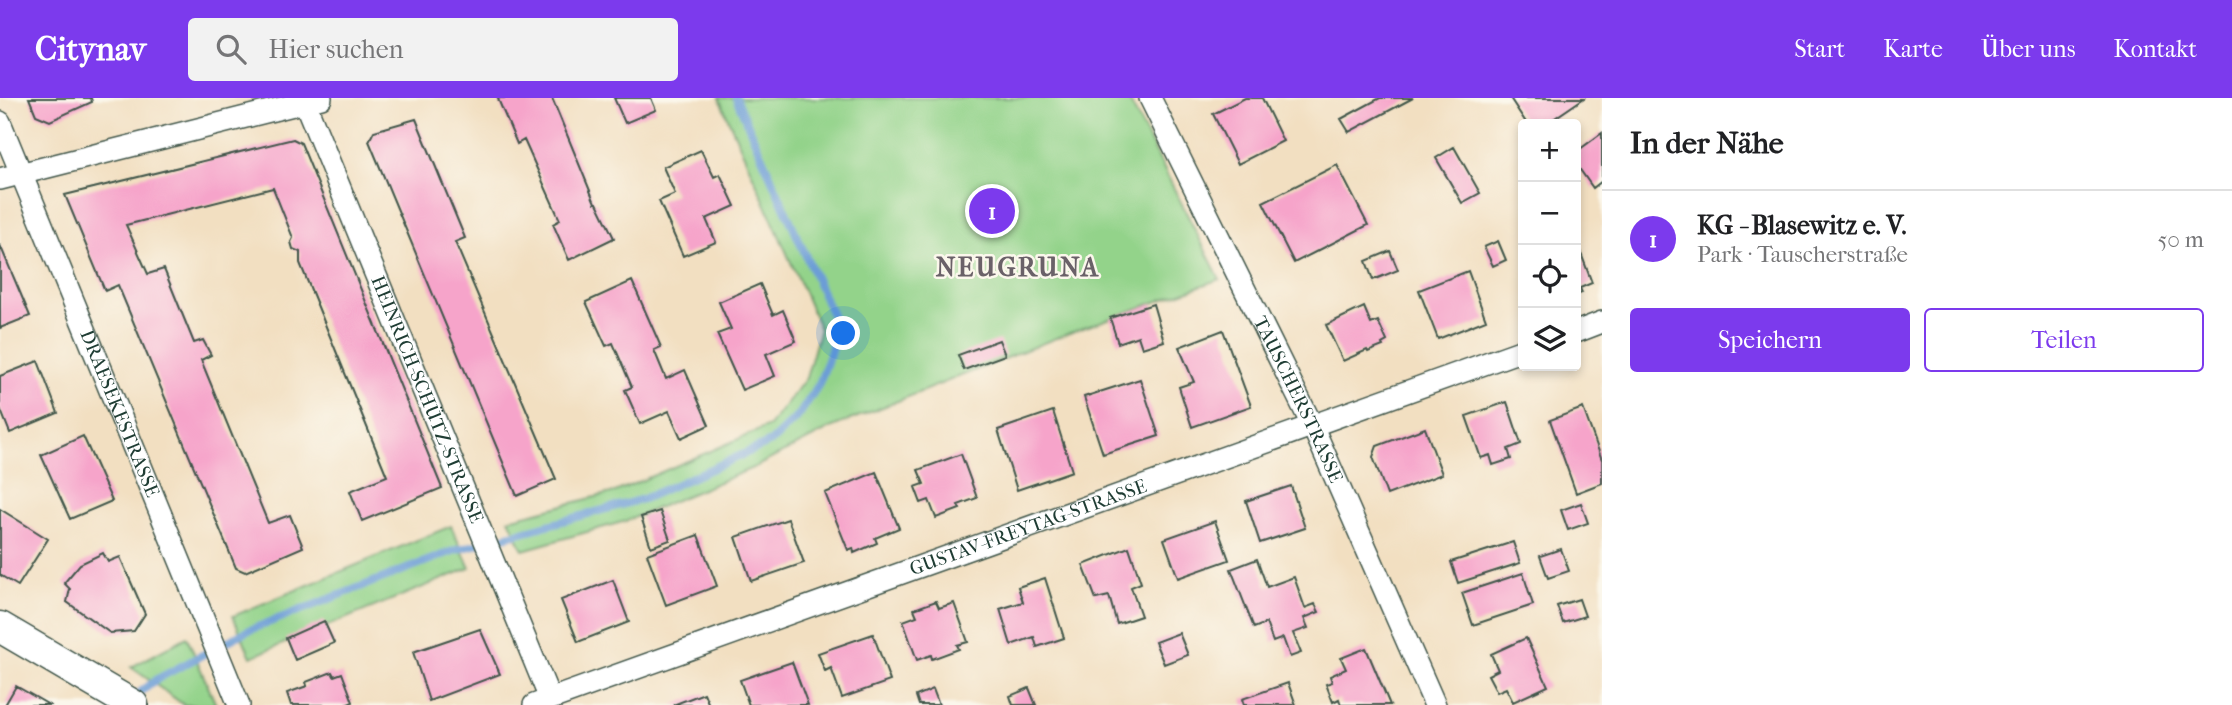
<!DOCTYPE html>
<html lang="de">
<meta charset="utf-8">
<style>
body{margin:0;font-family:"IM FELL French Canon",serif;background:#f2f2f2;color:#202124}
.controls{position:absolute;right:21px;top:21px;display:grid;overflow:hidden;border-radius:7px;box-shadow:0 4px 10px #0003}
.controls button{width:63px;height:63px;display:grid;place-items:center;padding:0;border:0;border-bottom:2px solid #e0e0e0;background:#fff;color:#202124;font:35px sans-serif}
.you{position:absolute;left:844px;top:236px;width:24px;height:24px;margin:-18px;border:5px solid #fff;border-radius:50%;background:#1a73e8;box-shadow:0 0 0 10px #1a73e833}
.badge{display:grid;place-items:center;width:46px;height:46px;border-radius:50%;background:#7c3aed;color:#fff;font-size:23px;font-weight:700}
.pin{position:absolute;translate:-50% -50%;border:4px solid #fff;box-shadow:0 2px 7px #0006}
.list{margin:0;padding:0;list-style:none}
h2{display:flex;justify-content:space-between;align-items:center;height:91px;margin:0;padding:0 28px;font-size:30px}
h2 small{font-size:23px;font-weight:400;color:#757577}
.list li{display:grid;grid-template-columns:46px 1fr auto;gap:21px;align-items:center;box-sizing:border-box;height:98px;padding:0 28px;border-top:2px solid #e0e0e0}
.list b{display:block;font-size:26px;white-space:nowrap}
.list p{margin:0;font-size:23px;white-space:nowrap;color:#757577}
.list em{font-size:23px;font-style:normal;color:#757577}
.actions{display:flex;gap:14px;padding:21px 28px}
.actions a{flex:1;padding:16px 0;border:2px solid #7c3aed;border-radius:7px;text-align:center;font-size:24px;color:#7c3aed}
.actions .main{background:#7c3aed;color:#fff}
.icon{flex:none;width:38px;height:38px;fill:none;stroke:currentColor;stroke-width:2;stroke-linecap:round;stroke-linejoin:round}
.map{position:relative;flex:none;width:1602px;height:607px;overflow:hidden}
header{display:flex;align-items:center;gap:42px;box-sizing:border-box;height:98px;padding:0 35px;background:#7c3aed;color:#fff}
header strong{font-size:33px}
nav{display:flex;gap:38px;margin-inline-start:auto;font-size:24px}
.search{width:490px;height:63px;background:#f2f2f2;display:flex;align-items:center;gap:18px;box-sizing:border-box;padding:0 24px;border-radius:7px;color:#757577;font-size:26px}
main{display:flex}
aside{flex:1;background:#fff}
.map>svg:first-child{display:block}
.green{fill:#93d38a;stroke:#59885f;stroke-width:2}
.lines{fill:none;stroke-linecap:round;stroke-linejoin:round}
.stream{stroke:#6c9dd6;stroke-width:8}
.building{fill:#f6a4ca}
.street-casing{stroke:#3f5549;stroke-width:24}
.secondary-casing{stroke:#3f5549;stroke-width:33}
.street{stroke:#fff;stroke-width:21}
.secondary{stroke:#fff;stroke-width:30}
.labels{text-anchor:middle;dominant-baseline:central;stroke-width:5;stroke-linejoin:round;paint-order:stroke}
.street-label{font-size:19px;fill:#1f3d34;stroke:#fbf7ec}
.district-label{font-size:26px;font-weight:bold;letter-spacing:2px;fill:#6a6168;stroke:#fbf7ec}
</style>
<header>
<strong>Citynav</strong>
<div class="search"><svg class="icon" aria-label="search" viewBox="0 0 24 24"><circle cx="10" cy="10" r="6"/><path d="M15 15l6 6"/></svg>Hier suchen</div>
<nav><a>Start</a><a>Karte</a><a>Über uns</a><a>Kontakt</a></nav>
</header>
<main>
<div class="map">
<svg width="1602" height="607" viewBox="0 0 1602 607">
<rect width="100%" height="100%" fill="#fbf7ec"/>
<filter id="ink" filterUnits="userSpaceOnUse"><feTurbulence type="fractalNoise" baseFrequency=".0143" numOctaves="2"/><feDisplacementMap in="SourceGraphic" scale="14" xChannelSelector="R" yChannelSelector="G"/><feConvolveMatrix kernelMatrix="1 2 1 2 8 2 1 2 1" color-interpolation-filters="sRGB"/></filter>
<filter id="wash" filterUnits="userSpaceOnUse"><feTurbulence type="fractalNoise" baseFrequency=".00686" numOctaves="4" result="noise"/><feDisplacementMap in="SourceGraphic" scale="28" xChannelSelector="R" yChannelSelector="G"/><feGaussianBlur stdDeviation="1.57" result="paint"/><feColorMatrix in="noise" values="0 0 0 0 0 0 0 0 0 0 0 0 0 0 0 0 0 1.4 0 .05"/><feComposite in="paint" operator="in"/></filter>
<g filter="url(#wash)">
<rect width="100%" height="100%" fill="#f2dfc1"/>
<path class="green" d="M719 0H1128L1220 181 1061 238 835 328 755 369 626 423 523 452 509 421 615 394 769 328 806 280 820 231Z
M451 428 470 470 251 559 233 518Z
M187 539 216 607H184L131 569Z"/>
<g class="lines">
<path class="stream" d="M134 599 159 580 247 533 453 453 643 401 771 344 799 317 819 286 831 253 836 226 736 0"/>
</g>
<g id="blocks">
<path class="building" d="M29 0H91L92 4 50 23 36 17Z
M500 0H552L595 105H597L614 140 569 162 553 126 560 122 524 42 517 46 498 1Z
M614 0H651L656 12 625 25Z
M1245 0H1262L1283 43 1238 66 1213 16Z
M1380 0H1413L1349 34 1341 21Z
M1510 0H1584L1546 26H1527Z
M416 21 465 140 455 144 556 381 517 398 369 43 374 33Z
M1602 35V83L1593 90 1576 66V54Z
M293 41 301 45 442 390 362 423 350 393 387 378 300 165V154L293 151 291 144 293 140 273 90 126 127 148 176 164 171 194 245 203 242 211 257 201 262 268 425 290 417 303 449 245 474 236 470 118 187 105 193 65 97Z
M1454 49 1480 95 1462 105 1436 60Z
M701 52 714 79 720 76 735 108 706 121 716 144 683 158 659 103 675 96 663 69Z
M1337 67 1368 127 1294 165 1263 104Z
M1576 142 1592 185 1580 190 1582 195 1576 197Z
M1498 143 1506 162 1493 168 1484 149Z
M0 147 30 218 0 230Z
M1390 153 1398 172 1373 182 1366 163Z
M1468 173 1486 222 1438 241 1419 192Z
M632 183 661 249 654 252 666 281 685 272 709 327 681 340 669 313 640 326 625 292 632 289 613 245 606 248 586 204Z
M760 186 773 217 783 212 796 243 766 256 775 278 742 292 717 236 731 231 719 204Z
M1153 206 1164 243 1142 250 1138 238 1118 245 1110 220Z
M1364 209 1371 226 1378 223 1387 243 1382 246 1383 248 1368 254 1367 252 1343 263 1326 227Z
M1223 232 1251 308 1192 329 1179 289 1194 284 1179 249Z
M999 242 1005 257 964 272 958 257Z
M38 263 58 315 10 335 0 310V278Z
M1140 281 1159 338 1103 356 1084 299Z
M1507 304 1521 346 1508 351 1511 361 1493 367 1490 357 1481 360 1466 318Z
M1583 310 1602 362V385L1576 395 1550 322Z
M1053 313 1072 373 1017 392 998 332Z
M1425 330 1442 376 1387 397 1373 359 1377 348Z
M83 338 112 403 70 421 41 357Z
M961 356 977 400 958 407 960 411 936 420 929 402 921 405 915 389 924 386 918 372Z
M876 374 899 430 875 440 877 445 854 455 853 450 848 452 825 395Z
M1291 388 1305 430 1260 445 1246 403Z
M1581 405 1588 425 1568 432 1561 412Z
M0 411 48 441 18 488 0 477Z
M660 413 670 442 651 449 641 419Z
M788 421 804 465 751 483 736 439Z
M1215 423 1229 462 1178 480 1164 441Z
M698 437 717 488 666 507 647 456Z
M1513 444 1520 465 1458 485 1451 464Z
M1129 449 1141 485 1131 489 1141 518 1117 526 1109 498 1096 501 1083 467Z
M1561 451 1569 473 1548 480 1540 458Z
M103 455 108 464 120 459 145 516 134 533 110 535 67 504 70 491 64 485 80 466Z
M1257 461 1267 489 1294 479 1305 510 1315 506 1319 514 1304 520 1308 530 1293 535 1301 555 1290 559 1283 540 1273 544 1266 525 1254 530 1231 471Z
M1523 475 1533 507 1473 527 1462 495Z
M1045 480 1064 540 1037 549 1034 539 1011 547 1000 511 1023 504 1018 489Z
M613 482 629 524 578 544 561 502Z
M1579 501 1585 518 1563 525 1557 508Z
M936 503 939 510 954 505 968 544 957 547 959 551 932 561 931 557 917 562 903 523 917 518 914 511Z
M324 523 334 545 295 562 286 540Z
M480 531 500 576 429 603 413 554Z
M1179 535 1188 557 1164 566 1155 544Z
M873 536 890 583 842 600 831 570 825 573 818 555Z
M1526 540 1548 588 1513 604 1506 590 1497 594 1488 577 1498 572 1491 556Z
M1366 550 1390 607H1341L1339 601 1333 604 1326 586 1332 584 1330 578 1346 571 1341 560Z
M792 564 808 607H749L740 582Z
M332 574 334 578 342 575 353 604 346 607H291L287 595 307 588 306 584Z
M1288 585 1296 607H1244L1242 601Z
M16 588 49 607H5Z
M1029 590 1036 607H1013L1010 598Z
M933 591 939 607H919L916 598Z
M704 595 709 607H673Z"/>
</g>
</g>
<g filter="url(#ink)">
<use href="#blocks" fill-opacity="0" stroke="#3f5549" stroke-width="2"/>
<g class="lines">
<defs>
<g id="street">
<path id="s1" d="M303 0 550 601"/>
<path id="s2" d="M1150 0 1312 327 1435 607"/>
<path id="s3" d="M0 24 239 607"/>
<path d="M0 81 321 0"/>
<path d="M1576 234 1602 224"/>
<path id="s4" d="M534 607 1523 252"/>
</g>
<path id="secondary" d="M0 529 133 607"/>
</defs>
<use href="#street" class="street-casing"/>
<use href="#secondary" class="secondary-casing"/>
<use href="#street" class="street"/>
<use href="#secondary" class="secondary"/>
</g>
</g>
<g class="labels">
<g class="street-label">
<text stroke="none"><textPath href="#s1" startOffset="326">HEINRICH-SCHÜTZ-STRASSE</textPath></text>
<text stroke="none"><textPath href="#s2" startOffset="336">TAUSCHERSTRASSE</textPath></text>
<text stroke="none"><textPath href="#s3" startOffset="315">DRAESEKESTRASSE</textPath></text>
<text stroke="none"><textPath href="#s4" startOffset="525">GUSTAV-FREYTAG-STRASSE</textPath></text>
</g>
<g class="district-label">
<text x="1018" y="169">NEUGRUNA</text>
</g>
</g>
</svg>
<div class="controls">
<button>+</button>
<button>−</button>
<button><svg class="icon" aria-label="locate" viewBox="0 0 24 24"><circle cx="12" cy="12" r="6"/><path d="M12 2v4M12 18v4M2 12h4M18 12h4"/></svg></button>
<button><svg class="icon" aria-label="layers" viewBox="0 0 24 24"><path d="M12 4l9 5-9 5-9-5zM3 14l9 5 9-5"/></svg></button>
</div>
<div class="you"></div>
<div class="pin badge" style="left:992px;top:113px">1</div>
</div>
<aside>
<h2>In der Nähe<small></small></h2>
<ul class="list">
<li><span class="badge">1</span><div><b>KG - Blasewitz e. V.</b><p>Park · Tauscherstraße</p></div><em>50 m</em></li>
</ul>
<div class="actions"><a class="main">Speichern</a><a>Teilen</a></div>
</aside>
</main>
